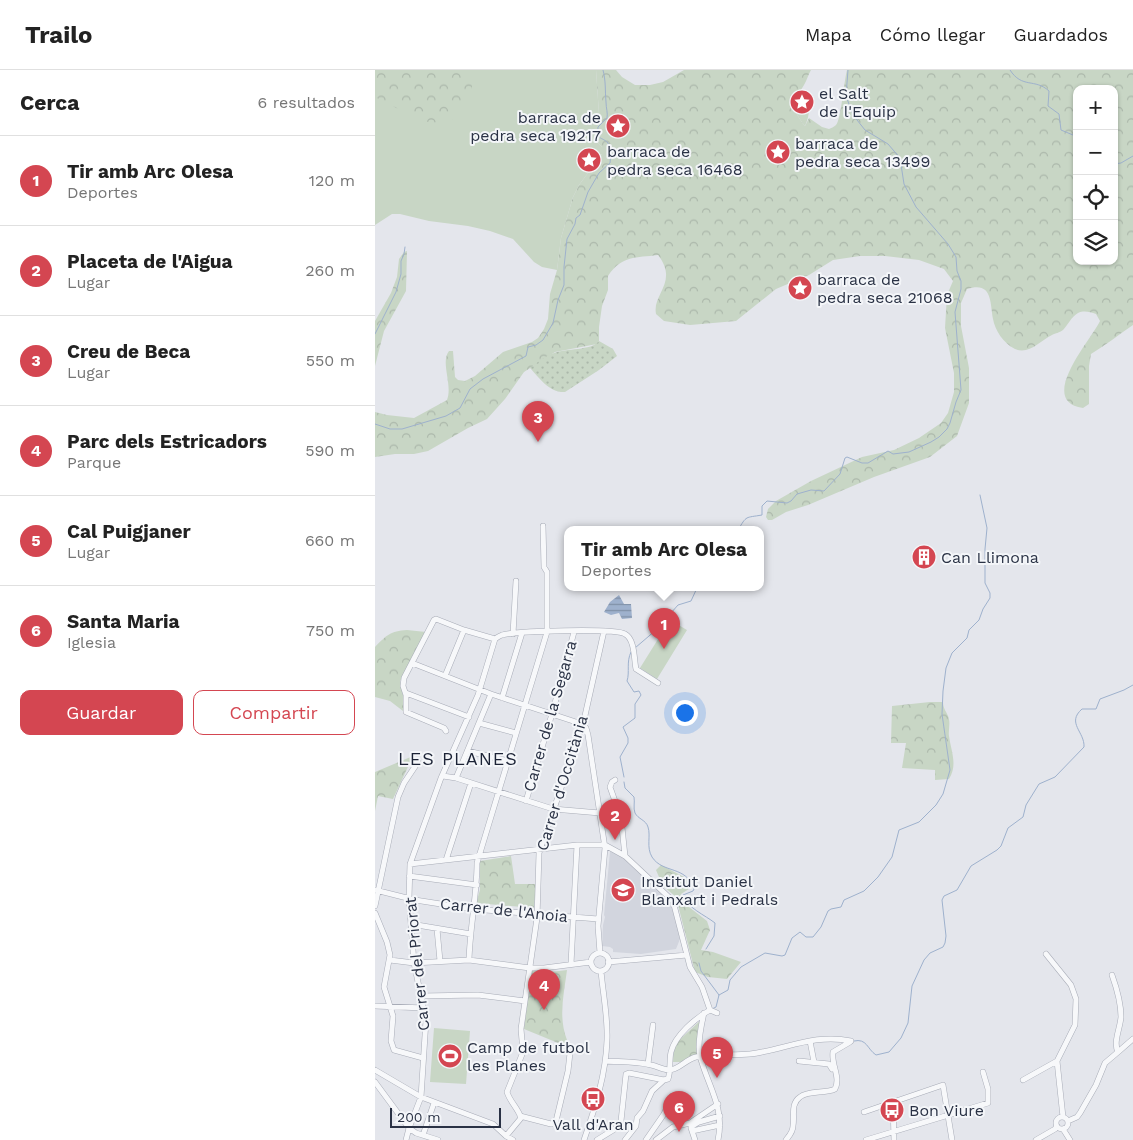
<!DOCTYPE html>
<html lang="es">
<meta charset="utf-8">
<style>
body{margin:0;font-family:"Work Sans",sans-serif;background:#f2f2f2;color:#222}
.controls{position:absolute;right:15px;top:15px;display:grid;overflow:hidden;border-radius:10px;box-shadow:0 1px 4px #0004}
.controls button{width:45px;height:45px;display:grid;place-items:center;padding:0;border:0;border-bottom:1px solid #e0e0e0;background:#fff;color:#222;font:25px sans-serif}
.scale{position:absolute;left:15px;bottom:12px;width:111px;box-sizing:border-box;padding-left:5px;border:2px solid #2a3245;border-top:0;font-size:14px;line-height:18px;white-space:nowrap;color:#2a3245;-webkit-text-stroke:4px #f4f6f9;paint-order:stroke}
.you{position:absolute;left:309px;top:642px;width:18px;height:18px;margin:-12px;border:4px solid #fff;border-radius:50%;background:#1a73e8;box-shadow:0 0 0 8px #1a73e833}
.badge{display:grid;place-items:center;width:32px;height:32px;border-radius:50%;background:#d44651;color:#fff;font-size:16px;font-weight:700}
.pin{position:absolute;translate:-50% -41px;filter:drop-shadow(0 1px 2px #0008)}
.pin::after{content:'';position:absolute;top:26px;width:18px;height:15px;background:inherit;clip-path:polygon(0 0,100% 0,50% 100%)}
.popup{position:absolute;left:189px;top:456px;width:200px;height:65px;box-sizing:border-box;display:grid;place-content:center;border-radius:10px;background:#fff;filter:drop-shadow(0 1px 4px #0005);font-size:16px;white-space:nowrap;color:#767676}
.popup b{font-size:19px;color:#222}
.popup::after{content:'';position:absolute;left:50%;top:100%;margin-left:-10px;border:10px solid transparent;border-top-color:#fff}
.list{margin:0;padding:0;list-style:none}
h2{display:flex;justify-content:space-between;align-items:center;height:65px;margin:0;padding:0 20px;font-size:21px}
h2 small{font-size:16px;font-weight:400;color:#767676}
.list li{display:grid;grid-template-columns:32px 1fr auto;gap:15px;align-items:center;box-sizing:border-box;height:90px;padding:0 20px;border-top:1px solid #e0e0e0}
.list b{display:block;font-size:19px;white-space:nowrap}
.list p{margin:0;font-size:16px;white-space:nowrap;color:#767676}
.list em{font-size:16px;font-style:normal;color:#767676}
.actions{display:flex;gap:10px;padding:15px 20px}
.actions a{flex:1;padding:11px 0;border:1px solid #d44651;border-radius:10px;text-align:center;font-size:18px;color:#d44651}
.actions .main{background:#d44651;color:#fff}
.icon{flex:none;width:28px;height:28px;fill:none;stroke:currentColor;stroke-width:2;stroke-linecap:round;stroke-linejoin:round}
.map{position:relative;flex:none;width:758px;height:1070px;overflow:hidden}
header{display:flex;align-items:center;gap:30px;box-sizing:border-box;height:70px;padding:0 25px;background:#fff;border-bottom:1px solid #e0e0e0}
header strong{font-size:24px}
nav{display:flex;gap:28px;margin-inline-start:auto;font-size:18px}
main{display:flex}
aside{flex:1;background:#fff}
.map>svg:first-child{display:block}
.built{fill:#d2d5de}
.grass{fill:#c8d6c5}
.forest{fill:url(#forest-crowns);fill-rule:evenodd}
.garden{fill:url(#garden-dots)}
.water{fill:url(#water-rules)}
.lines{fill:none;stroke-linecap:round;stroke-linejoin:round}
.stream{stroke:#9eb1cd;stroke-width:1}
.minor-casing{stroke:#a8acb7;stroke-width:6}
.minor{stroke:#f7f8fa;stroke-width:5}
.labels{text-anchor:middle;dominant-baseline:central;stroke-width:4;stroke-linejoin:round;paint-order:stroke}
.poi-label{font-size:16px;fill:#2a3245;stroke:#f4f6f9;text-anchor:start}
.street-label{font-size:16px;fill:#2a3245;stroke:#f4f6f9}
.neighbourhood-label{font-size:18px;letter-spacing:1px;fill:#1c2336;stroke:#f4f6f9}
</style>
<header>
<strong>Trailo</strong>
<nav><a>Mapa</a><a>Cómo llegar</a><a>Guardados</a></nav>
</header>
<main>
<aside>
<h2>Cerca<small>6 resultados</small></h2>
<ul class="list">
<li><span class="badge">1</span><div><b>Tir amb Arc Olesa</b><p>Deportes</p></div><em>120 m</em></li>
<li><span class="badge">2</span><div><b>Placeta de l'Aigua</b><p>Lugar</p></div><em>260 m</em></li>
<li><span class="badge">3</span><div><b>Creu de Beca</b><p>Lugar</p></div><em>550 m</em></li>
<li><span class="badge">4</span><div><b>Parc dels Estricadors</b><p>Parque</p></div><em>590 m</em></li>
<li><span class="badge">5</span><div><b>Cal Puigjaner</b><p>Lugar</p></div><em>660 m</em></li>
<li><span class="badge">6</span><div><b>Santa Maria</b><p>Iglesia</p></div><em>750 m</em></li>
</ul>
<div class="actions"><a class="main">Guardar</a><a>Compartir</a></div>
</aside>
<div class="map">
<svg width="758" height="1070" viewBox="0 0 758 1070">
<defs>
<pattern id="forest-crowns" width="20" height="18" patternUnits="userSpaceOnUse" patternTransform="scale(1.25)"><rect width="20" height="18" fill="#c8d6c5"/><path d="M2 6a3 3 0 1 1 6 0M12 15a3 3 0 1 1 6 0" fill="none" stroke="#acb8ab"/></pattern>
<pattern id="garden-dots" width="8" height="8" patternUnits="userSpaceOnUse" patternTransform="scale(1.25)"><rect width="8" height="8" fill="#c8d6c5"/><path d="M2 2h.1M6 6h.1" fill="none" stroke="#acb8ab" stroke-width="1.8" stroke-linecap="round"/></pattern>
<pattern id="water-rules" width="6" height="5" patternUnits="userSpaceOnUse" patternTransform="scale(1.25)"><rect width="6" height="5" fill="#9eb1cd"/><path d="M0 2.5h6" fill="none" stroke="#8191a8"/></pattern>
</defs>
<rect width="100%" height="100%" fill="#e4e6ec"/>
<path class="built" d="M236 781 247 787 292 827 297 835 302 851 305 869 301 879 266 884 238 882V879L235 877 227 876 228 855 230 847 229 845 235 782Z"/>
<path class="grass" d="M0 0H221L224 44 216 56V60L220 70 227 77V84L204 115 198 127 186 168 182 200 167 197 159 192 138 169 115 161 93 156 54 151 25 144H17L0 155Z
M424 21C436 31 436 42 430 56 418 41 419 38 424 21Z
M295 550 312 560 282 609 265 598Z
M59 958 95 961 91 1014 55 1012Z"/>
<path class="forest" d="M0 0H100L95 28 77 50 56 53 39 47 0 27Z
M221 0H241L247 7 260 15H275L288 12 309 0H436C433 5 432 10 429 15 418 32 416 39 430 56L434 48 447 57 454 59C456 58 459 57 461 55 466 50 469 11 472 0H758V255C743 265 731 275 716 284L714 296V334L708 338C661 331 716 270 725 251L721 244C715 242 709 240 703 243 696 247 693 255 688 260 684 263 681 263 677 265 665 271 654 285 640 279 628 273 620 260 618 249 615 231 617 211 592 219L586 233V256L594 298V333L582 366 555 387 499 407 433 435 411 442 397 450H393L391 447 393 439 401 431 436 411 487 387 519 380 544 368 566 353 573 343 579 322V303L570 258 572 225 578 211 569 199 544 190 510 186H485L458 190 434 205 401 219 361 251 315 255 289 251 281 244C277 224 304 212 283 185 261 188 247 185 233 206V220L227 236 224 257V271L222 274 180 282 149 302 130 329 112 349 93 358 53 381 39 384H20L0 387V342L12 345 39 348 72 330C78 315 65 292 74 281H78L80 307 83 310 90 311 100 306 128 282 157 272 163 268 169 259 173 249 175 224 182 200 186 168 198 127 204 115 227 84V77L220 70 216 60V56L224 44ZM702 19H739V191H702Z
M32 181 31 221 9 261 0 296V251L16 223 22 207 24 189 29 182Z
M32 560 51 562 25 611 28 625V641L15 631 0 627V577C12 565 15 561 32 560Z
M555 632H568C568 638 571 641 573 646 576 653 573 660 574 666 576 681 583 695 574 709L560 710V700L527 698 531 673H516L517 636Z
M38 686 18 729 3 726 0 741V702Z
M136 786 140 814H161L159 838 101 833 105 820V791Z
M286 795 311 808 317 817 306 824 305 830 332 851 335 860 326 880 338 882 366 892 352 909 333 907 320 902 301 827 282 811 284 807 281 800Z
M192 900C189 924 183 947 192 970L188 975 149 959 156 901 176 902Z
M328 948 323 984 306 992H298L299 975Z"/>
<path class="garden" d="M224 271 238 279 242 286 224 300 190 322C175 323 164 308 155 298 162 293 170 286 179 283 191 278 216 281 224 271Z"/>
<path class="water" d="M244 525 249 534H256L257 548 247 549 244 543 236 545 229 542 235 532Z"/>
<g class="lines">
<path class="stream" d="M635 0C647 19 660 8 674 21L673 36 684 44 686 60 698 65 702 69
M739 94 746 93 758 86
M0 264 21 222 26 204V191L29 184 30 177
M0 354 15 359H27L71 346 85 338 95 319 108 309 151 286 153 277 161 275 168 270 178 253 183 230 189 215V197L192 169 200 154 201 148 205 145 213 122 224 103 235 93 236 81 233 73C226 66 222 71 223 57L232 48C233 43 231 38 231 32 230 21 231 11 228 0
M363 460C372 445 370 448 387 445V436L392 431 412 433 416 431 422 424 436 420 449 421 465 404 470 388 472 387 487 393H493L513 381 518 384 534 382 556 372 564 367 572 359 575 353 581 332 586 320 580 242 586 219V211L582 201 581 187 573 174 541 137 529 114 525 88 513 74 490 60 478 45 471 26 473 0
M260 578 281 560 303 535 316 531 322 518
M249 707 245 687 253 673V668L248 657 260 648V634L266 625 264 621 259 622 252 611C255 602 251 592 256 582
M249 712 250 718 259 727C260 732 258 738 260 743 263 749 271 750 273 757 276 766 271 777 277 787 288 804 311 795 319 819L318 821 308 825C312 838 330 845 340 853L339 866 331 879
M324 893 326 901 344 925 341 937 337 939
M344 925 353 920 355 910 366 897 390 883 407 886 410 885 417 868 425 862 431 867H438L446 857 453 841 456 839 466 837 469 830 489 821 503 807 517 787 524 760 544 752 561 735 568 724 575 700 567 644 568 621 571 598 577 583 592 568 594 560 604 550 608 539 615 528V523L610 513V479L612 458 605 425
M479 971C492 968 492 979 501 985L514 982 526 968 533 953 537 916 549 890 555 883 568 877 570 873 571 866 567 830 569 826 582 820 596 796 622 780 626 776 633 758 648 747 651 735 664 714 680 707 709 677C710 662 691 653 707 639H721L725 629 749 620 758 615"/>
<defs>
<path id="minor" d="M138 564 141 511
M37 593 116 624 207 654
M70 606 89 560
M31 623 94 647
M127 628 147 563
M104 653 141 663
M207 654 211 658 213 665 230 778 223 856 225 883
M71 661 69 658 31 642V625L28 616 29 608 59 550 61 549 89 560 120 569C123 567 124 566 127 565 140 561 240 558 250 564 260 569 259 590 261 599L283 613
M93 681 133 691
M68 706 81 708 178 739 225 743
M81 708 116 624
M240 710 237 712 235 717 246 748 250 786
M151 731 177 644 199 562
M71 790 96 713
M35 794 202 775H230L250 786 298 831 315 897 327 917 335 940 342 943
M34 806 102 815
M0 820 40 830 98 839 223 849
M0 836 23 727 29 713 43 692
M0 843 12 872 15 885 9 917 18 946 16 971 19 980 48 988
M36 854 96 864
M62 859 65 891
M216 892a9 9 0 1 1 18 0a9 9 0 1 1-18 0Z
M671 884 696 915 701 929 700 955 682 991 688 1047
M15 890 39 893 94 890 155 898H169L216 892
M94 890C95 857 102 825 102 793L172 562V502L169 497 168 456
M233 892 312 885
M196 894 202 775
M46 926 103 925 150 931
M0 936 49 938
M329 943C326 956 322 974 325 986 333 1017 350 1037 343 1070
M435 971 439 992
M743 982 758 969
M230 991C245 992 261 991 276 995 282 996 288 1000 294 1000 304 1000 311 989 321 987 339 983 357 986 375 984 410 980 439 963 476 971
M424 991 454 994 457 999
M273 994 278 955
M0 1000 46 1027 118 1054 131 1066 138 1070
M648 1010 682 991
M0 1012 34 1058 41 1063 63 1070
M518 1031 519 1070
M489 1042 568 1015 577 1070
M145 1046 176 1054 181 1051 193 1001 195 983
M681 1053a6 6 0 1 1 12 0a6 6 0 1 1-12 0Z
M693 1051 702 1047 705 1043 721 1015 730 993 743 982C738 972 745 959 746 947 746 932 742 919 737 905
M316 1057 324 1052 345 1046
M316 1058 320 1070
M688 1059 695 1070
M317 1061 345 1055
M48 1065 59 1033
M131 1066 146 1048C143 1038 135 1032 132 1022L148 982 146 959 162 848 164 783 209 650 229 561
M31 1070 34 1058 46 1027 51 950 39 893 34 828 35 794 66 708 103 625 120 569
M209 1070C220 1038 231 1004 232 970 233 947 228 924 226 901
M222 1070 243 1057 246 1051 251 1004 254 1003 289 1010 293 1009C296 1001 294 991 296 982 300 965 321 948 335 940
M250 1070 261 1056 262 1048 268 1041 277 1021 289 1010
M271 1070 289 1044 297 1026
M281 1070 298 1057 315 1053 343 1034
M411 1070C414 1066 418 1062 418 1056 420 1046 415 1034 425 1027 434 1020 450 1024 460 1019 466 1007 456 995 458 982L475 972
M491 1070 613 1033V1019L608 1002
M661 1070 680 1059 682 1056"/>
</defs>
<use href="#minor" class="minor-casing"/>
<use href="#minor" class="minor"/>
</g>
<defs>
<symbol id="sight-disc" viewBox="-11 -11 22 22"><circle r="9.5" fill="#d44651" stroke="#f4f6f9"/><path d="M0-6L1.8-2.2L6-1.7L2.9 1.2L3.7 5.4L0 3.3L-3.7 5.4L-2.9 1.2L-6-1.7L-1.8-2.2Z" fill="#fff"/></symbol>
<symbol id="building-disc" viewBox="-11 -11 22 22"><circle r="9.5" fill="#d44651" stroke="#f4f6f9"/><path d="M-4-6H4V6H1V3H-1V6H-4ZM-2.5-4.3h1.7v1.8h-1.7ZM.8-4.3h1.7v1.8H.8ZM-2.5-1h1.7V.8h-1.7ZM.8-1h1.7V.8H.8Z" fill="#fff"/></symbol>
<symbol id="school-disc" viewBox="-11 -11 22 22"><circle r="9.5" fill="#d44651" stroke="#f4f6f9"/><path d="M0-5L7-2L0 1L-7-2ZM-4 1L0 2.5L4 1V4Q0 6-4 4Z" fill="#fff"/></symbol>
<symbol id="stadium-disc" viewBox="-11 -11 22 22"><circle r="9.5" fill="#d44651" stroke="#f4f6f9"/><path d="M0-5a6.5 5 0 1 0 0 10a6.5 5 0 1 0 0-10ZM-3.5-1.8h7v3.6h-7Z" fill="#fff"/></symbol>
<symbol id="bus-disc" viewBox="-11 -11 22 22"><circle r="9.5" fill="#d44651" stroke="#f4f6f9"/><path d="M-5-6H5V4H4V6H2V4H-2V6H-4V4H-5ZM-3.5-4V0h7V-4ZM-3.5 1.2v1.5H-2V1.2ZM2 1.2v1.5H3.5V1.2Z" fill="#fff"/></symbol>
</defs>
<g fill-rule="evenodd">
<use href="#sight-disc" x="413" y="18" width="28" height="28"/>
<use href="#sight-disc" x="229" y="42" width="28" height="28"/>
<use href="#sight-disc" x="389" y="68" width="28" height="28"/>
<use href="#sight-disc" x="200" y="76" width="28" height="28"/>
<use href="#sight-disc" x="411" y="204" width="28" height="28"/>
<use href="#building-disc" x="535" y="473" width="28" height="28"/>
<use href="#school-disc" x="234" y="806" width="28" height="28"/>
<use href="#stadium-disc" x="61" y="972" width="28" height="28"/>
<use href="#bus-disc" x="204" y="1015" width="28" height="28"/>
<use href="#bus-disc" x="503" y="1026" width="28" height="28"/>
</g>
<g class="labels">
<g class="poi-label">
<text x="444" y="23">el Salt<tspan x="444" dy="18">de l'Equip</tspan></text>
<text x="226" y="47" text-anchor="end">barraca de<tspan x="226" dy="18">pedra seca 19217</tspan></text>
<text x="420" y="73">barraca de<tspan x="420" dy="18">pedra seca 13499</tspan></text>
<text x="232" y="81">barraca de<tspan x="232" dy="18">pedra seca 16468</tspan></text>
<text x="442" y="209">barraca de<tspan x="442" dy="18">pedra seca 21068</tspan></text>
<text x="566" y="487">Can Llimona</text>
<text x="266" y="811">Institut Daniel<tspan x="266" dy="18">Blanxart i Pedrals</tspan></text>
<text x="92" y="977">Camp de futbol<tspan x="92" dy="18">les Planes</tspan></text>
<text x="534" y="1040">Bon Viure</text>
<text x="218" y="1054" text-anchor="middle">Vall d'Aran</text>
</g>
<g class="street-label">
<text transform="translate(175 646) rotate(-74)">Carrer de la Segarra</text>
<text transform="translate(187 713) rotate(-73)">Carrer d'Occitània</text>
<text transform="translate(129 840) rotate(6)">Carrer de l'Anoia</text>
<text transform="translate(42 894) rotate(-96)">Carrer del Priorat</text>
</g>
<g class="neighbourhood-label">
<text x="83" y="688">LES PLANES</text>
</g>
</g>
</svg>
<div class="controls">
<button>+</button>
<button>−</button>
<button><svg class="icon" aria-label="locate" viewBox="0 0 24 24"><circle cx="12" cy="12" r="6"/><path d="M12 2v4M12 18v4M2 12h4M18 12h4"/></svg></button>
<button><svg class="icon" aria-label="layers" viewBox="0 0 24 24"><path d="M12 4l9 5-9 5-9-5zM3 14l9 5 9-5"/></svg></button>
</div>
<div class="scale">200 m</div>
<div class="you"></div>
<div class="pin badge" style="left:289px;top:579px">1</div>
<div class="popup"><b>Tir amb Arc Olesa</b>Deportes</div>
<div class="pin badge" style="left:240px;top:770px">2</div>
<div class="pin badge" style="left:163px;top:372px">3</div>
<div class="pin badge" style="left:169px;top:940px">4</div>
<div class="pin badge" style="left:342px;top:1008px">5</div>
<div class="pin badge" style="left:304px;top:1062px">6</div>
</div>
</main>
